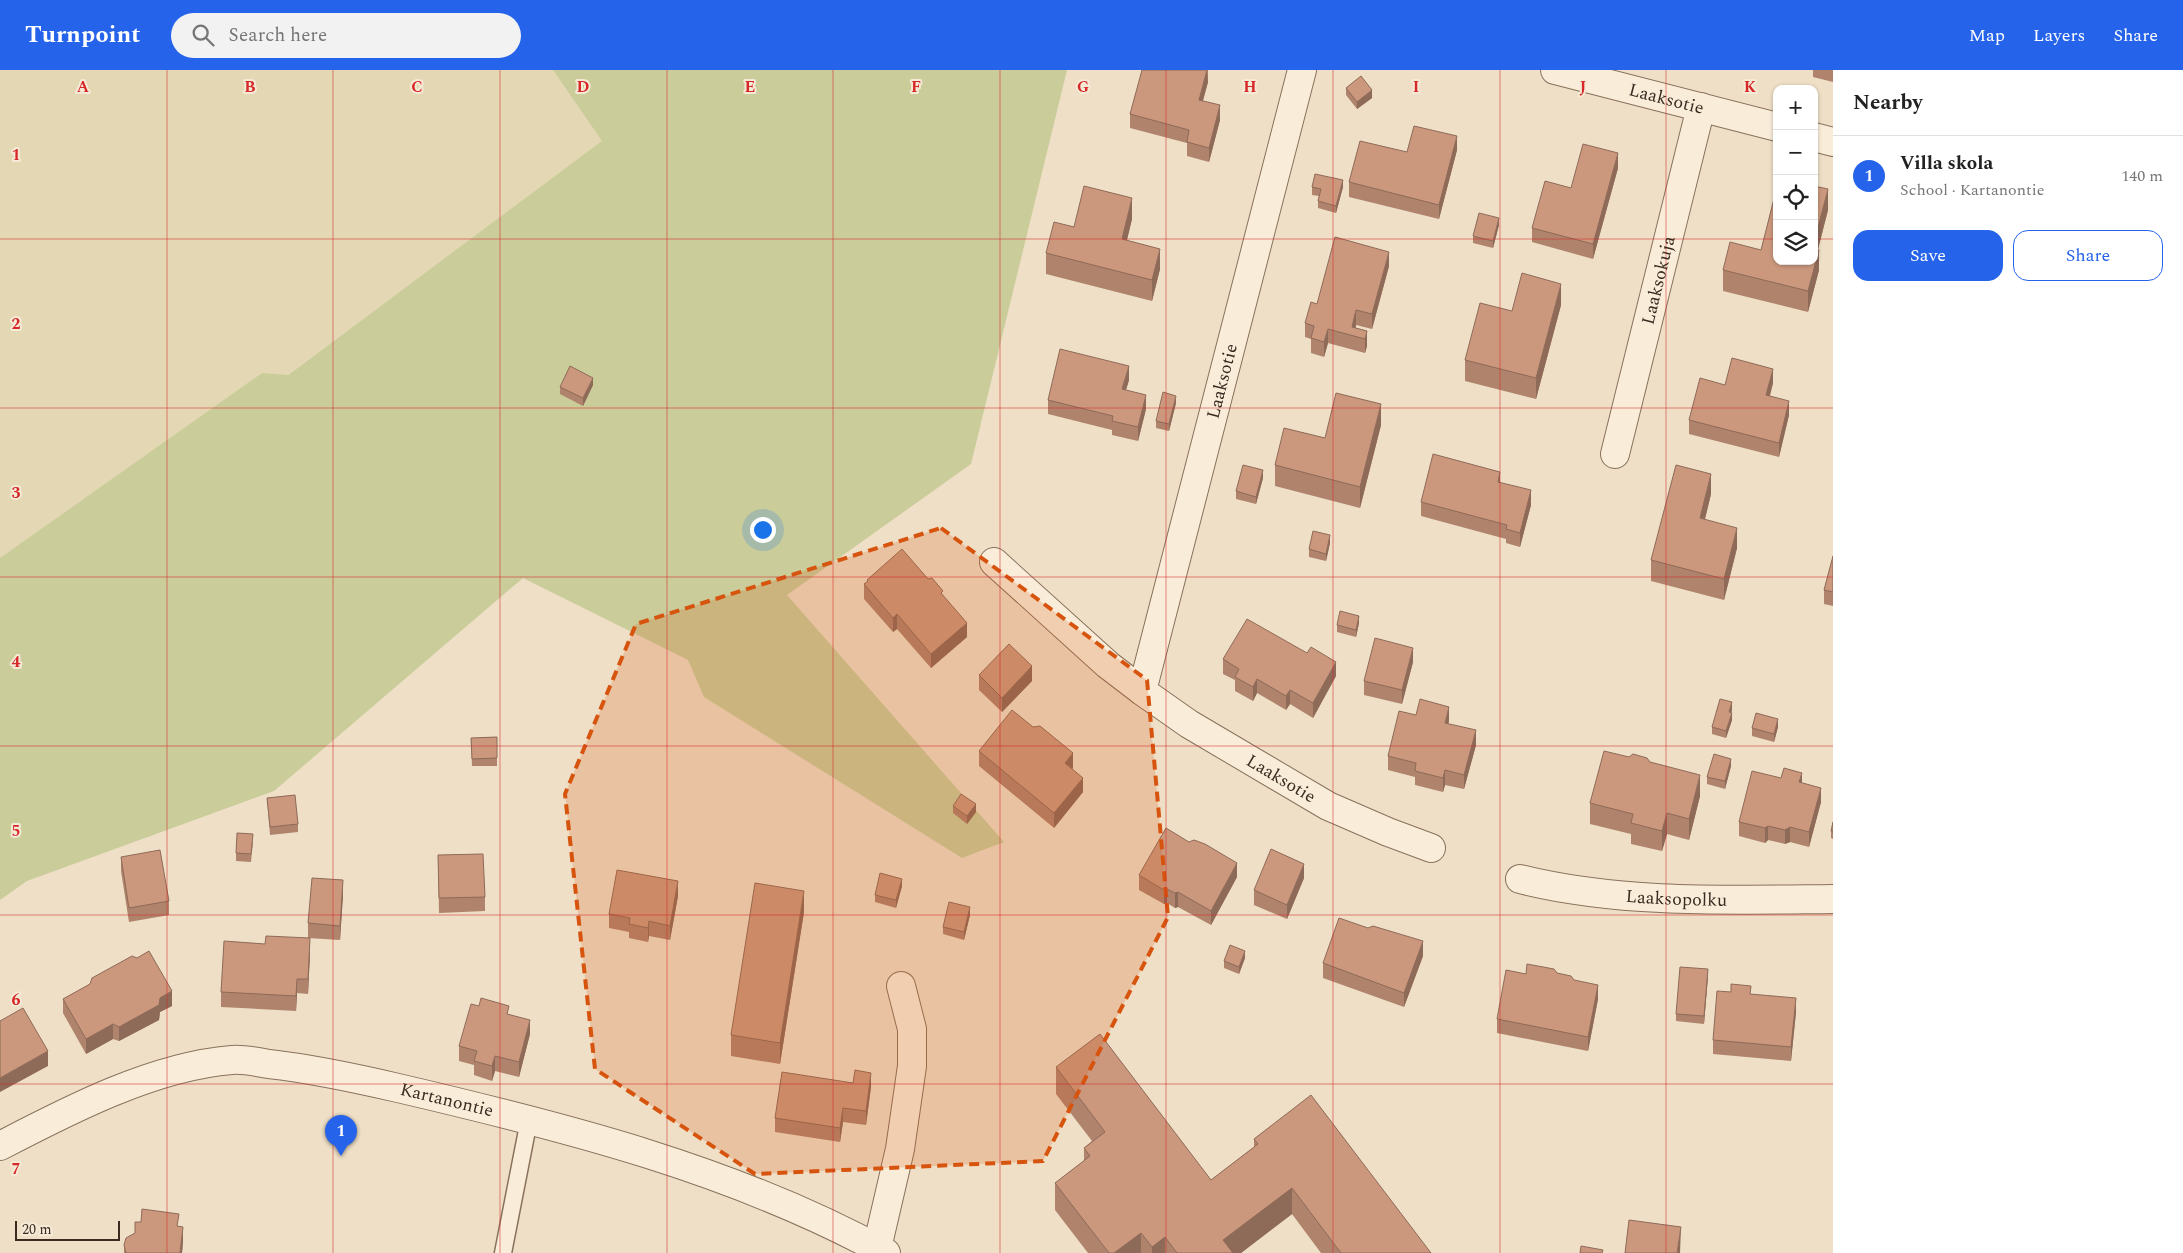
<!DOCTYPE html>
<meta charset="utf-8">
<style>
body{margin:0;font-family:Spectral,serif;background:#f2f2f2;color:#222}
.controls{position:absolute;right:15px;top:15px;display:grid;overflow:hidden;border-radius:10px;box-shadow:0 1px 4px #0004}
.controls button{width:45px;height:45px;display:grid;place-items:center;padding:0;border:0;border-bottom:1px solid #e0e0e0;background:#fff;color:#222;font:25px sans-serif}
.scale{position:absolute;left:15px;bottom:12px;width:105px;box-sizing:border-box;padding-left:5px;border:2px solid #3a2a20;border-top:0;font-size:14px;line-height:18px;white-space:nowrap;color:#3a2a20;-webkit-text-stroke:4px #f5ead6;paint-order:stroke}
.you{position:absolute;left:762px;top:459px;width:18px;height:18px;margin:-12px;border:4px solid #fff;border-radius:50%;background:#1a73e8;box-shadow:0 0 0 8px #1a73e833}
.badge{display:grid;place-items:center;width:32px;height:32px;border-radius:50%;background:#2563eb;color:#fff;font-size:16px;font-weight:700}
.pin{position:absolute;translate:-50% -41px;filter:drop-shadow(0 1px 2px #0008)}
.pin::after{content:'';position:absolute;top:26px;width:18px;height:15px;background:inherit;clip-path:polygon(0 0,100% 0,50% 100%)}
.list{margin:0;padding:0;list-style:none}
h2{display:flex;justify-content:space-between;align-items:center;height:65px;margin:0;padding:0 20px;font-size:21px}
h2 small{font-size:16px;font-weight:400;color:#767676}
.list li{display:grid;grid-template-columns:32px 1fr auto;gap:15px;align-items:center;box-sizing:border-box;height:80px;padding:0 20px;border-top:1px solid #e0e0e0}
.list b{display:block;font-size:19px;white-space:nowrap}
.list p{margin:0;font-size:16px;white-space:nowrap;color:#767676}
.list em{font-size:16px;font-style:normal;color:#767676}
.actions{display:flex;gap:10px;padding:15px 20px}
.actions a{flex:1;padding:11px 0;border:1px solid #2563eb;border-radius:15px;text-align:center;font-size:18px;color:#2563eb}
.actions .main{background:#2563eb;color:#fff}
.icon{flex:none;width:28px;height:28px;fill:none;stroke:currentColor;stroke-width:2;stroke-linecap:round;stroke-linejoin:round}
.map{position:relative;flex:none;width:1833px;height:1183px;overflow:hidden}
header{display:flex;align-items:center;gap:30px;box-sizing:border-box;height:70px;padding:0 25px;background:#2563eb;color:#fff}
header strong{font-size:24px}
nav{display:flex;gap:28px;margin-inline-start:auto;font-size:18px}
.search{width:350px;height:45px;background:#f2f2f2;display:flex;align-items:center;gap:12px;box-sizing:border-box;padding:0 18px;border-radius:28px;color:#767676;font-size:19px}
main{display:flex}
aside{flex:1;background:#fff}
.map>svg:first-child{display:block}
.farmland{fill:#e4d8b4}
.green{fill:#cacc9a}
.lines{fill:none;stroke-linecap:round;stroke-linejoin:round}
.lane-casing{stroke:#89715c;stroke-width:19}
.street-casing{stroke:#89715c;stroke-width:30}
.lane{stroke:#f9edda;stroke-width:16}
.street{stroke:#f9edda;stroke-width:28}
.wall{fill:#af836c}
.shaded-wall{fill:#8e6a58}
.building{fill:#cb987d;stroke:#8e6a58}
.marked{fill:#d7540e;fill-opacity:0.2;stroke:#d7540e;stroke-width:4;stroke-dasharray:10 6;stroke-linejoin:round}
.grid{fill:none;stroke:#d62828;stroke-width:1;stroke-opacity:0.55}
.labels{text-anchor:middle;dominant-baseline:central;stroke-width:4;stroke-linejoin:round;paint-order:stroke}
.street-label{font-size:18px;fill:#3a2a20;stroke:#f5ead6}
.grid-label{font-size:16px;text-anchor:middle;font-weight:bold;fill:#d62828;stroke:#f5ead6;stroke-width:4;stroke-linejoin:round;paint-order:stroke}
</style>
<header>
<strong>Turnpoint</strong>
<div class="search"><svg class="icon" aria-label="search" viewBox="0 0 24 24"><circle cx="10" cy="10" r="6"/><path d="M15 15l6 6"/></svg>Search here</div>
<nav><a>Map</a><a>Layers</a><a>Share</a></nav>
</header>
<main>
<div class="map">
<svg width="1833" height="1183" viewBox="0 0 1833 1183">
<rect width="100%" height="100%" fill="#eedfc6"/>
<path class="farmland" d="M0 0H553L603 71 287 305 262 304 0 488Z"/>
<path class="green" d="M553 0H1067L971 394 787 525 1004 772 962 788 704 627 688 590 523 508 274 721 27 811 0 830V488L262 303 288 305 602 71Z"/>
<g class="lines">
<defs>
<path id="lane" d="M503 1183 529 1050"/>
<g id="street">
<path id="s1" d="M1555 0 1777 57"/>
<path d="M1814 67 1833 72"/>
<path id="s2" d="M1615 384 1701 37"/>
<path id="s3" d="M994 492 1108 595 1142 621 1189 654 1328 736 1388 762 1431 778"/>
<path id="s4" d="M1142 621 1302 0"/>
<path id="s5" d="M1520 809C1619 834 1731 830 1833 829"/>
<path id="s6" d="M0 1076C69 1040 154 996 232 990 244 989 257 992 269 994 313 999 355 1008 398 1018 565 1057 735 1100 886 1183"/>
<path d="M877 1178 900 1079 912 996V959L901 916"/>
</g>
</defs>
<use href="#lane" class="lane-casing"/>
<use href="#street" class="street-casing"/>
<use href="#lane" class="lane"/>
<use href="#street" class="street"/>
</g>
<path class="wall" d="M1208 0V12L1203 31 1220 50 1209 92 1187 86V73L1130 58V44Z
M1813 0H1833V12L1813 7Z
M1346 18 1372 28 1357 39 1346 25Z
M1457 80 1439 149 1349 127V112L1407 82Z
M1618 98 1593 189 1532 172V158L1571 118Z
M1312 117H1343L1336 143 1318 138V131L1319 126 1312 125Z
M1828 140 1818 179 1819 200 1808 242 1723 221V200L1761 180Z
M1132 149 1127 170 1160 199 1152 231 1046 204V183L1074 157Z
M1499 155 1493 178 1473 173V166Z
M1389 196 1372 259 1356 255V258L1367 261V276L1365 283 1328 273 1324 287 1311 283V269L1305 267V253L1317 234Z
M1561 235 1536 329 1465 311V290L1512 241Z
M1129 310 1126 320 1146 339 1138 371 1112 365V360L1048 344V330Z
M1773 313 1770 326 1789 345 1779 387 1689 364V350L1725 315Z
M593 315 583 336 560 324V317Z
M1176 333 1169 361 1156 358V351Z
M1381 355 1360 438 1275 416V395L1325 368Z
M1263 408 1256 434 1236 429V421Z
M1500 412 1531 435 1520 477 1506 473V469L1421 446V432Z
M1711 424 1705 449 1737 478 1724 530 1651 511V490Z
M1330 473 1326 491 1309 487V479Z
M1833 486V536L1824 534V520Z
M867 510 943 526 967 567 931 598 897 559 893 562 864 529V514L867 512Z
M1359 553 1356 567 1337 562V555Z
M1223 589 1336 606 1313 648 1290 634 1286 640 1257 623 1253 631 1235 621V610L1223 604Z
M1413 592 1402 634 1364 625V611Z
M979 605 1032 611 1002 642 979 620Z
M1732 640 1731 643 1732 650 1726 668 1712 664V657Z
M1416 645 1449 651 1448 654 1476 675 1464 719 1445 715 1443 722 1415 715V707L1388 700V686Z
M1778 657 1774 672 1752 666V658Z
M497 667V696H472L471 668Z
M979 681 1073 698 1072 699 1083 722 1054 758 979 696Z
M1650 692 1700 726 1689 770 1667 764 1662 781 1631 774V764L1590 754V733Z
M1731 696 1725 719 1707 714V707Z
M1781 708 1802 713 1821 732 1809 777 1790 772 1785 774 1768 770 1765 773 1739 766V752Z
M267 728 298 754V762L270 765Z
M953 736 976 742 967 754 953 743Z
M1833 752V769L1831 768V761Z
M253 772 251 792 236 791V783Z
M438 785 485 827V841L439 843Z
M121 787 169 831V845L129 852 121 801Z
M1139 805 1237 807 1211 855 1178 837 1175 838 1167 833 1164 834 1139 820Z
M1304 808 1287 849 1254 835V820Z
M902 816 896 838 875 832V825Z
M343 825 340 870 308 868V853Z
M678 826 670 870 649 866 648 872 629 868V862L609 858V844Z
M804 842 780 994 731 986V965Z
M970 845 964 870 943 864V857Z
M310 883 308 924 297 923 296 941 221 937V922Z
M1423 886 1404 937 1323 908V893Z
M137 888 172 936 160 942 159 950 119 971 113 969 86 984 63 943V929Z
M1245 888 1239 904 1224 898V891Z
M1557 903 1574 910 1598 929 1588 981 1497 963V949L1526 904Z
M1708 906 1704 954 1676 951V944Z
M1751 924 1796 942 1791 991 1713 984V970Z
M509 944 530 964 519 1007 495 1001 492 1011 474 1005V995L459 991V976Z
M1056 997 1211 1110 1254 1077V1069L1431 1183H1321L1292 1144 1241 1183H1088L1055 1140V1113L1084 1091V1078L1092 1071 1056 1024Z
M871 1017 866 1055 843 1052 840 1072 775 1062V1048Z
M179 1156 183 1171 182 1183H124V1175Z"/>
<path class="shaded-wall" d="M1207 0 1208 12 1199 44V30Z
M1372 20V28L1357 39V32Z
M1220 35V50L1209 92V78Z
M1457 66V80L1439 149V135Z
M1618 83V98L1593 189V174Z
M1343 110V117L1336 143V136Z
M1828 119V140L1813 199 1814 191V173Z
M1132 128V149L1122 190V169Z
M1499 148V155L1493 178V171Z
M1160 179V199L1152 231V210Z
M1819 180V200L1808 242V221Z
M1389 182V196L1372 259V244Z
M1561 214V235L1536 329V308Z
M1356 240V255L1353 266 1352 257Z
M1328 259V273L1324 287V272Z
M1367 261V276L1365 283V269Z
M1129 296V310L1122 333V319Z
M1773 299V313L1766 339V325Z
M593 308V315L583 336V328Z
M1146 325V339L1138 371V357Z
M1176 326V333L1169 361V354Z
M1789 331V345L1779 387V373Z
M1381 334V355L1360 438V417Z
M1263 400V408L1256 434V427Z
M1500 402V416L1498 412Z
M1711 404V424L1700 469V448Z
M1531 420V435L1520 477V463Z
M1737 458V478L1724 530V509Z
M1330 465V473L1326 491V484Z
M897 544V559L893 562V548Z
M1359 546V553L1356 567V560Z
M967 553V567L931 598V584Z
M1413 578V592L1402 634V620Z
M1336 592V606L1313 648V633Z
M1032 596V611L1002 642V628Z
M1257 609V623L1253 631V617Z
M1290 620V634L1286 640V626Z
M1732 632V640L1729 649V642Z
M1449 637V651L1445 667V653Z
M1732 643V650L1726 668V661Z
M1778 649V657L1774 672V664Z
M1476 660V675L1464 719V705Z
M1073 683V698L1065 708V693Z
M1731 689V696L1725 719V711Z
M1445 700V715L1443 722V708Z
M1802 703V717L1799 712Z
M1700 705V726L1689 770V749Z
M1083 708V722L1054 758V743Z
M1821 718V732L1809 777V762Z
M976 734V742L967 754V746Z
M1667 743V764L1662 781V761Z
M1768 756V770L1765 773V758Z
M1790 757V772L1785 774V760Z
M1237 793V807L1211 855V841Z
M1304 794V808L1287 849V835Z
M902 809V816L896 838V830Z
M343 810V825L340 870V856Z
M678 811V826L670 870V856Z
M1167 819V833L1164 834V820Z
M804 821V842L780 994V973Z
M1178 822V837L1175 838V823Z
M970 837V845L964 870V862Z
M649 851V866L648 872V858Z
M310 868V883L308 924V909Z
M1423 871V886L1404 937V923Z
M1245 881V888L1239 904V897Z
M1708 899V906L1704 954V946Z
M297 909V923L296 941V926Z
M1598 915V929L1588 981V967Z
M172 921V936L160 942 159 950 119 971V957L160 928Z
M1796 928V942L1791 991V977Z
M530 950V964L519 1007V992Z
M113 954V969L86 984V969Z
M48 981V996L0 1022V1008Z
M495 986V1001L492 1011V996Z
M871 1003V1017L866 1055V1041Z
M843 1038V1052L840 1072V1058Z
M1292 1118V1144L1241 1183H1223V1170Z
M183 1157V1171L182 1183H180Z
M1681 1157 1680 1183H1677Z
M1141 1163V1183H1114Z
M1165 1167V1183H1152V1177Z"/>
<path class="building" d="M1142 0H1207L1199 30 1220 35 1209 78 1187 72 1189 60 1130 44Z
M1361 6 1372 20 1357 32 1346 18Z
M1414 56 1457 66 1439 135 1349 112 1360 71 1407 82Z
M1583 74 1618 83 1593 174 1532 158 1545 111 1571 118Z
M1315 104 1343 110 1336 136 1318 131 1321 119 1312 117Z
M1084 116 1132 128 1122 169 1160 179 1152 210 1046 183 1054 152 1074 157Z
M1814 116 1828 119 1814 173Z
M1777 117V191H1814V178L1819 180 1808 221 1723 200 1730 172 1761 180Z
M1479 143 1499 148 1493 171 1473 166Z
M1335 167 1389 182 1372 244 1356 240 1352 257 1367 261 1365 269 1328 259 1324 272 1311 268 1314 256 1305 253 1311 232 1317 234Z
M1522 203 1561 214 1536 308 1465 290 1480 233 1512 241Z
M1060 279 1129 296 1122 319 1146 325 1138 357 1112 351 1113 346 1048 330Z
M1732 288 1773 299 1766 325 1789 331 1779 373 1689 350 1700 308 1725 315Z
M570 296 593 308 583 328 560 317Z
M1163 322 1176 326 1169 354 1156 351Z
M1336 323 1381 334 1360 417 1275 395 1284 358 1325 368Z
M1433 384 1500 402 1498 412 1531 420 1520 463 1506 459 1507 455 1421 432Z
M1243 395 1263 400 1256 427 1236 421Z
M1676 395 1711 404 1700 448 1737 458 1724 509 1651 490Z
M1313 461 1330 465 1326 484 1309 479Z
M902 479 928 509 932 508 943 521 941 523 967 553 931 584 897 544 893 548 864 514 868 511 867 510Z
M1833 486V522L1824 520Z
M1340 541 1359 546 1356 560 1337 555Z
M1247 549 1307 583 1311 577 1336 592 1313 633 1290 620 1286 626 1257 609 1253 617 1235 607 1239 599 1223 589Z
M1375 568 1413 578 1402 620 1364 611Z
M1009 574 1032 596 1002 628 979 605Z
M1420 629 1449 637 1445 653 1476 660 1464 705 1445 700 1443 708 1415 701 1416 693 1388 686 1399 641 1416 645Z
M1720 629 1732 632 1729 642 1732 643 1726 661 1712 657Z
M1012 640 1033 657 1040 656 1073 683 1065 693 1083 708 1054 743 979 681Z
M1756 643 1778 649 1774 664 1752 658Z
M497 667V688L472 689 471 668Z
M1604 681 1629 687 1633 684 1647 688 1650 692 1700 705 1689 749 1667 743 1662 761 1631 753 1633 744 1590 733Z
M1714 684 1731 689 1725 711 1707 707Z
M1784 698 1802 703 1799 712 1821 718 1809 762 1790 757 1785 760 1768 756 1765 758 1739 752 1752 701 1781 708Z
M961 724 976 734 967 746 953 736Z
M295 725 298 754 270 757 267 728Z
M1833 752V762L1831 761Z
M1166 758 1189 772 1194 770 1205 774 1237 793 1211 841 1178 822 1175 823 1167 819 1164 820 1139 805Z
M237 763 253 764 251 784 236 783Z
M1271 779 1304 794 1287 835 1254 820Z
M160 780 169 831 129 838 121 787Z
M483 784 485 827 439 828 438 785Z
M617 800 678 811 670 856 649 851 648 858 629 854 630 848 609 844Z
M880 803 902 809 896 830 875 825Z
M312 808 343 810 340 856 308 853Z
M755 813 804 821 780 973 731 965Z
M949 832 970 837 964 862 943 857Z
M1339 848 1368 858 1373 856 1423 871 1404 923 1323 893Z
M266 866 310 868 308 909H297L296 926 221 922 224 871 265 874Z
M1230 875 1245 881 1239 897 1224 891Z
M149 881 172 921 160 928 159 935 119 957 113 954 86 969 63 929 90 914 92 908 132 886 137 888Z
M1527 894 1554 899 1557 903 1571 906 1574 910 1598 915 1588 967 1497 949 1506 900 1526 904Z
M1680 897 1708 899 1704 946 1676 944Z
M1731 914 1751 916 1750 924 1796 928 1791 977 1713 970 1717 921 1731 922Z
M481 928 509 936 507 944 530 950 519 992 495 986 492 996 474 991 477 981 459 976 471 934 479 936Z
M23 938 48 981 0 1008V951Z
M1100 964 1211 1110 1258 1074 1254 1069 1311 1025 1431 1183H1341L1292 1118 1223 1170 1233 1183H1177L1165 1167 1152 1177 1141 1163 1114 1183H1109L1055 1113 1090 1086 1084 1078 1105 1062 1056 997Z
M855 1000 871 1003 866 1041 843 1038 840 1058 775 1048 782 1002 853 1013Z
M142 1139 179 1144 177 1156 183 1157 180 1183H126L124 1175 126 1168 135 1163V1152H141Z
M1629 1150 1681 1157 1677 1183H1625Z
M1581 1176 1603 1180 1602 1183H1580Z"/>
<path class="marked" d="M941 458 1147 610 1168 847 1043 1091 755 1104 595 999 565 724 636 554Z"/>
<path class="grid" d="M167 0V1183M333 0V1183M500 0V1183M667 0V1183M833 0V1183M1000 0V1183M1166 0V1183M1333 0V1183M1500 0V1183M1666 0V1183M0 169H1777M1814 169H1833M0 338H1833M0 507H1833M0 676H1833M0 845H1833M0 1014H1833"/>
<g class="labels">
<g class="street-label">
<text stroke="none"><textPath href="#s1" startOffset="115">Laaksotie</textPath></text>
<text stroke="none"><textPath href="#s2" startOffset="179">Laaksokuja</textPath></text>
<text stroke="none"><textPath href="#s4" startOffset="320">Laaksotie</textPath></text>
<text stroke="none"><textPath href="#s3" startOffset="361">Laaksotie</textPath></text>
<text stroke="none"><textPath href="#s5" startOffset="158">Laaksopolku</textPath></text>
<text stroke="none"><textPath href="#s6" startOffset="468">Kartanontie</textPath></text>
</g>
</g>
<g class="grid-label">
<text x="83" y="22">A</text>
<text x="250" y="22">B</text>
<text x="417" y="22">C</text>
<text x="583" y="22">D</text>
<text x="750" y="22">E</text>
<text x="916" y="22">F</text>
<text x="1083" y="22">G</text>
<text x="1250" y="22">H</text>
<text x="1416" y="22">I</text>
<text x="1583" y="22">J</text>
<text x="1750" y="22">K</text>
<text x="16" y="90">1</text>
<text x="16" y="259">2</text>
<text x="16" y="428">3</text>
<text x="16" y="597">4</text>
<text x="16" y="766">5</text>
<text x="16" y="935">6</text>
<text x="16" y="1104">7</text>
</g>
</svg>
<div class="controls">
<button>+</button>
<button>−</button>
<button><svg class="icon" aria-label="locate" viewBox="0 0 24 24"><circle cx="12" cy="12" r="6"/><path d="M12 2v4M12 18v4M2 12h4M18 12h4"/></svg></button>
<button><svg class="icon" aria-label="layers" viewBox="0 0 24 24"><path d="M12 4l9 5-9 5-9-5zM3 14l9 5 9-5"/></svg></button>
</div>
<div class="scale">20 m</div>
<div class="you"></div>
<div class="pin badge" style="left:341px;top:1086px">1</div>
</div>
<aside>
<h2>Nearby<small></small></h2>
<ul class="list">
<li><span class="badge">1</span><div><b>Villa skola</b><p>School · Kartanontie</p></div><em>140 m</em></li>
</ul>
<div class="actions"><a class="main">Save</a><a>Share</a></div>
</aside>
</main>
